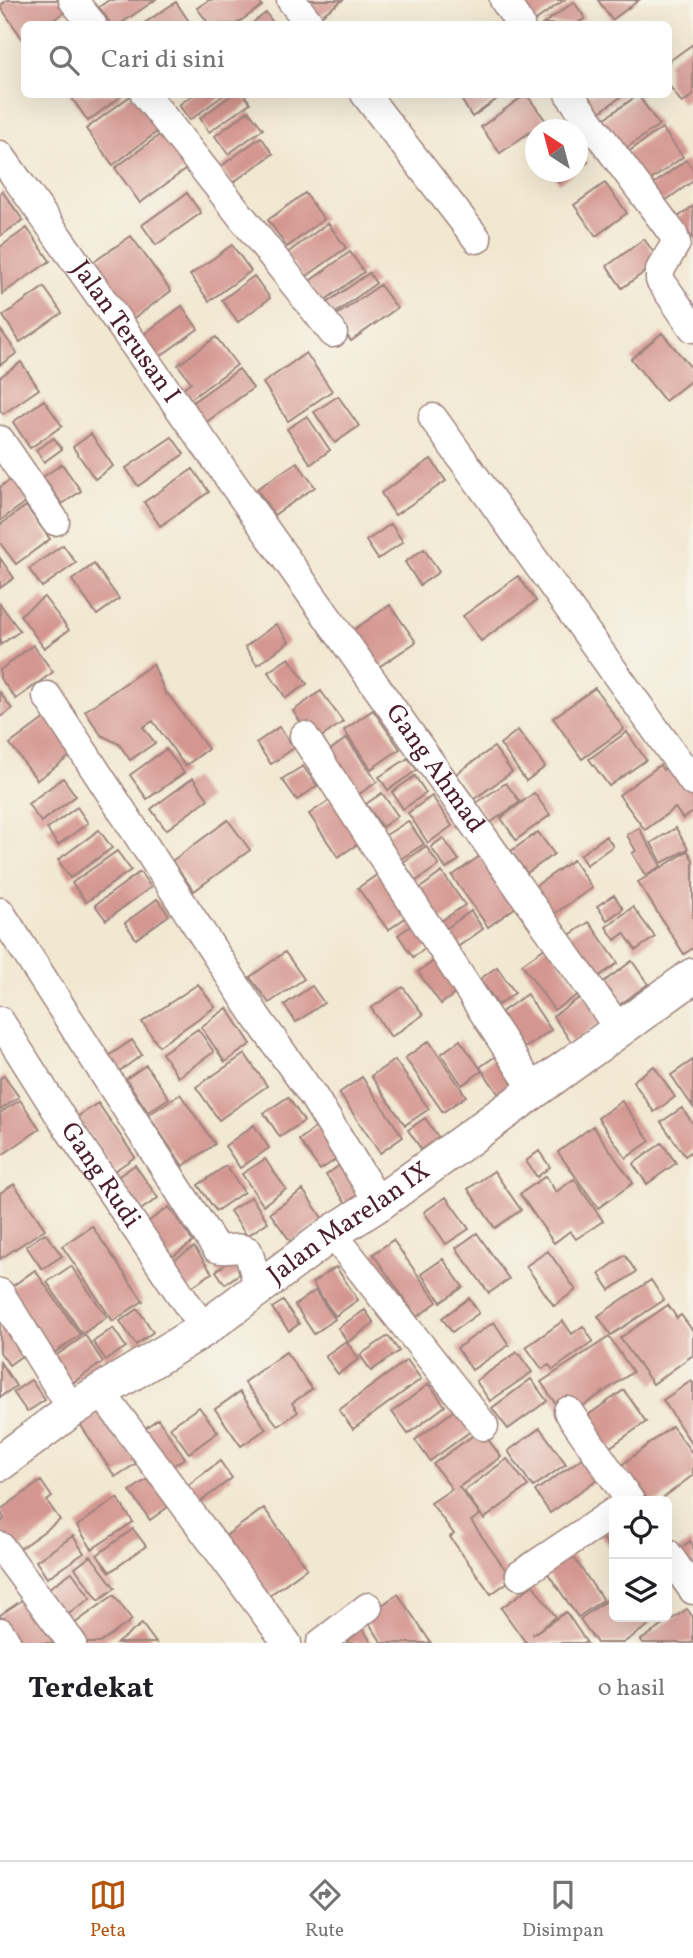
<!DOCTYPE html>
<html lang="id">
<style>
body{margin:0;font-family:Vollkorn,serif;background:#f2f2f2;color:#202124}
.controls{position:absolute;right:21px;bottom:21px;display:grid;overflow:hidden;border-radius:10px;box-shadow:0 7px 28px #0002}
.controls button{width:63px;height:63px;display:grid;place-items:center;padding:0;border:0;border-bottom:2px solid #e0e0e0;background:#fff;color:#202124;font:35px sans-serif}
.compass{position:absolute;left:525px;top:119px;width:63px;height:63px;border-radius:50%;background:#fff;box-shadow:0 7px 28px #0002;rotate:324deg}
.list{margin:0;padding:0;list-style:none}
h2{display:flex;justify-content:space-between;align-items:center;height:91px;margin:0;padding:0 28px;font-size:30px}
h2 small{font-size:23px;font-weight:400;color:#757577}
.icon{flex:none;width:38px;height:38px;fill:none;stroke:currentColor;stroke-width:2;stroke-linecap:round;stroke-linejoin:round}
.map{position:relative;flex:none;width:693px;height:1643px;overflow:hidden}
.search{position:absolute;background:#fff;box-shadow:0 7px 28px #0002;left:21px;right:21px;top:21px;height:77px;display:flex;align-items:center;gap:18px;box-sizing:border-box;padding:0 24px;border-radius:10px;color:#757577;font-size:26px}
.sheet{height:217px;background:#fff}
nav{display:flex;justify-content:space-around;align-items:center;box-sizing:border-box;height:98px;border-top:2px solid #e0e0e0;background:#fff;font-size:19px;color:#757577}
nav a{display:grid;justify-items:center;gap:4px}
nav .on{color:#b45309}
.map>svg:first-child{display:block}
.building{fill:#d49690}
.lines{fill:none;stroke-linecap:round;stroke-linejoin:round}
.minor-casing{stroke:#9e847e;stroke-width:31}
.major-casing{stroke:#9e847e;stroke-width:38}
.minor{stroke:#fff;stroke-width:28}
.major{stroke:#fff;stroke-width:35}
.labels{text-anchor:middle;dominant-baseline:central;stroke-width:5;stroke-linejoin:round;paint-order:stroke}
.street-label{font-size:26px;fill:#4a1f2b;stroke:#f7f3e8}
</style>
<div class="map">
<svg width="693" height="1643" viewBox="0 0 693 1643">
<rect width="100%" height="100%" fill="#f7f3e8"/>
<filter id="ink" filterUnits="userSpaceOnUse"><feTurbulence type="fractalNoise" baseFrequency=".0143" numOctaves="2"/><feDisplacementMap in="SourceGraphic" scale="14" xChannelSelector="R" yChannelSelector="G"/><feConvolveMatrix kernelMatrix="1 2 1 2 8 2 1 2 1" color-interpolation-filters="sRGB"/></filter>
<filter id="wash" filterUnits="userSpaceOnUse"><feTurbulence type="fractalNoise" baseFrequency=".00686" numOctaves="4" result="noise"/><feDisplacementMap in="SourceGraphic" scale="28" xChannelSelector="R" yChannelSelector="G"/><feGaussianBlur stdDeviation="1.57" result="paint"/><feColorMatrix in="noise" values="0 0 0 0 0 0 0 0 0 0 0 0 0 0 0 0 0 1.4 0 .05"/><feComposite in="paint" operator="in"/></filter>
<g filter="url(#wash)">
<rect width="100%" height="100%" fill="#f1e8d1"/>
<g id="blocks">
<path class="building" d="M7 0H65L70 8 48 24H24V41L0 6Z
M109 0H155L120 24H111L99 7Z
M209 0H258L262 6 236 24H209L197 8Z
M307 0H343L319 17Z
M517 0H564L533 22Z
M598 0H639L612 20Z
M176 2 190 23 143 24Z
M574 2 585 18 577 24H543Z
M266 13 274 24H251Z
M693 44V95L682 103 668 84V62Z
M69 94H124L88 121Z
M133 94 161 129 113 165 86 129Z
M194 94H225L190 120 179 105Z
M233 94H244L250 103 209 132 200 118Z
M458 94H504L472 117Z
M526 94 546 121 500 153 481 127Z
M574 94H625L591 118Z
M638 95 659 125 615 156 594 126Z
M249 111 263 129 228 154 215 136Z
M662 128 683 157 638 189 617 160Z
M161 134 186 169 140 203 115 168Z
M261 137 273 154 232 183 220 167Z
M578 148 588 162 578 170Z
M686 160 693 170V181L655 208 643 192Z
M551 172H575L559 183Z
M605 183 627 213 596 236 574 205Z
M2 191 23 220 0 236V193Z
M187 193 201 213 156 245 142 225Z
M305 193 324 219 287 247 268 220Z
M693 206V239L677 218Z
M328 223 346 248 304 278 286 254Z
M27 228 50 261 2 294 0 247Z
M131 236 171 291 129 322 88 266Z
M644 239 660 261 622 288 607 266Z
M232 245 251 271 209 301 190 275Z
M350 252 364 272 321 303 307 283Z
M369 273 376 283 333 315 325 304Z
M254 276 270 298 238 322 222 300Z
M380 285 397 308 351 341 334 317Z
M44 287 62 313 20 342 3 316Z
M182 306 198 329 156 359 140 337Z
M0 329 17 353 0 365Z
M662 333 693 370V379L665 401 631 359Z
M216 337 237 365 181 406 173 396 191 382 178 365Z
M306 353 332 391 288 421 263 383Z
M21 362 39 389 3 414 0 410V377Z
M239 369 253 388 201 426 187 406Z
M338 396 359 426 335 443 314 412Z
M44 400 62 426 30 448 13 422Z
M307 416 330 450 311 464 287 429Z
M91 434 113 466 95 479 73 447Z
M172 437 184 454 138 486 126 468Z
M54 438 62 449 44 462 36 450Z
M431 459 446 481 395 515 381 493Z
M297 462 315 487 274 515 257 489Z
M62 464 81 491 62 504 43 477Z
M193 469 209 492 160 526 144 502Z
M14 477 30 499 0 521V487Z
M26 506 50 539 16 564 0 543V525Z
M391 524 403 542 378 559 366 541Z
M63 545 76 563 42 587 29 569Z
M424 549 439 572 420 585 405 562Z
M0 558 14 578 0 588Z
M94 564 119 599 97 615 72 580Z
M518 576 536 601 481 641 463 616Z
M44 597 69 630 44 648 20 615Z
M0 604 20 631 0 645Z
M390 605 416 642 374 670 349 633Z
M276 624 289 642 257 665 245 647Z
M33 645 53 672 16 699 0 678V670Z
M289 658 307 684 286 698 268 672Z
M153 664 166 695 168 694 208 749 185 766 153 721 143 727 155 743 130 760 119 744 101 735 85 711Z
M595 688 624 729 582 759 553 718Z
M321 691 343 722 314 742 293 711Z
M0 692 12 709 0 717Z
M373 710 400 749 371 769 344 730Z
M49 715 76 752 37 780 10 744Z
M279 727 294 748 271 764 256 743Z
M518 730 545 767 526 781 500 744Z
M627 732 646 760 609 786 589 759Z
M347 738 377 782 353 798 323 755Z
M494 747 512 772 474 799 456 774Z
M166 749 184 773 147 799 130 775Z
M408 758 417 770 388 790 379 777Z
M674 763 693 789V812L683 819 675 808 645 830 619 795 660 765 663 770Z
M303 766 317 786 297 800 282 779Z
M415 776 426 793 403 809 392 792Z
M63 778 76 796 41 822 28 804Z
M193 778 208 799 166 830 151 809Z
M506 783 520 802 490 823 476 803Z
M382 793 398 816 382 827 366 804Z
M534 793 550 815 516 840 501 818Z
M432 796 452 826 428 843 408 813Z
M333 798 362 841 338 857 309 814Z
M77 807 88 823 58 845 47 829Z
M228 820 250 850 194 891 172 861Z
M408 821 424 844 399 860 383 837Z
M639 828 661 866 645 875 632 853 636 851 627 835Z
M676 828 688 849 662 863 651 843Z
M99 830 112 848 70 878 58 860Z
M538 832 554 854 527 873 511 851Z
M606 836 613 846 586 865 580 855Z
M443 838 459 860 446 869 431 847Z
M426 846 439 865 416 881 403 862Z
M117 851 131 870 86 902 72 883Z
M688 851 693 860V948L684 954 638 882Z
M480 856 516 907 488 927 452 876Z
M573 860 592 888 554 914 534 887Z
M140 872 151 887 106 920 95 905Z
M381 872 411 914 388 930 358 888Z
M442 872 465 905 441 921 419 889Z
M614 895 623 909 607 920 597 906Z
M157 899 169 915 136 939 125 923Z
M633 907 655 937 636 950 624 933 615 940 606 927Z
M471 911 483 929 456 948 444 930Z
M589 922 618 963 594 980 565 938Z
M415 923 430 945 413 957 398 935Z
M548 946 581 993 554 1010 522 964Z
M285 952 304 979 269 1003 250 977Z
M438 958 460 990 441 1004 418 972Z
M632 961 648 984 618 1006 602 983Z
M497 967 515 993 498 1005 480 979Z
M198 984 215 1007 159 1046 142 1022Z
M312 986 324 1003 296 1022 284 1005Z
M403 987 423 1015 391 1037 371 1008Z
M527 994 551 1030 525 1048 500 1013Z
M585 994 603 1021 572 1043 553 1016Z
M227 1008 251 1044 225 1062 201 1027Z
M198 1029 214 1052 178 1077 162 1053Z
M132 1040 142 1055 118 1072 107 1057Z
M460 1040 482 1071 462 1085 441 1054Z
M429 1041 466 1096 443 1112 405 1058Z
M503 1051 523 1080 500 1096 480 1067Z
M245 1054 267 1086 219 1120 196 1087Z
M395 1060 429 1109 405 1125 371 1076Z
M693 1060V1107L671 1075Z
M146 1065 169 1098 148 1112 126 1079Z
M654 1066 675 1097 654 1112 633 1081Z
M4 1076 19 1097 0 1110V1078Z
M362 1077 403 1137 380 1153 339 1093Z
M180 1094 215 1144 183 1166 148 1115Z
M288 1097 304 1121 280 1137 264 1113Z
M20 1100 40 1129 2 1155 0 1113Z
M622 1101 650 1141 626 1158 598 1118Z
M98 1103 135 1157 114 1171 77 1117Z
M682 1108 693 1124V1150L685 1156 661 1122Z
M425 1118 443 1144 426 1156 408 1130Z
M254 1125 269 1148 240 1168 225 1146Z
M319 1125 341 1156 320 1170 299 1140Z
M593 1126 633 1183 598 1208 558 1152Z
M662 1143 676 1163 647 1184 633 1164Z
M539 1151 550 1167 537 1177 526 1161Z
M265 1159 286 1189 263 1205 242 1174Z
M344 1162 366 1194 348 1206 326 1175Z
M135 1165 158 1198 139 1211 116 1178Z
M226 1166 244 1192 216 1211 198 1185Z
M494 1171 521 1210 495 1228 468 1189Z
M546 1176 556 1192 574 1179 603 1221 576 1239 570 1231 554 1243 520 1194Z
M14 1184 45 1229 0 1259V1193Z
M303 1190 323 1219 291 1242 270 1213Z
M251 1197 268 1222 247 1236 230 1211Z
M446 1197 469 1229 446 1244 424 1212Z
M169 1207 193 1242 169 1259 145 1224Z
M92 1226 143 1301 113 1321 62 1246Z
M45 1233 62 1256 42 1269 26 1246Z
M477 1233 509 1279 489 1293 456 1248Z
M393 1240 437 1302 417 1317 373 1254Z
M194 1247 212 1273 187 1290 169 1263Z
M548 1251 576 1290 554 1306 526 1266Z
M625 1255 636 1272 610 1290 599 1274Z
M237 1256 246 1269 225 1284 216 1271Z
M443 1259 463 1287 441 1302 421 1274Z
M71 1266 107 1317 82 1334 47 1282Z
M336 1267 358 1300 335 1316 312 1283Z
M35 1270 80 1335 47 1358 3 1293Z
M651 1280 664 1300 611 1335 598 1316Z
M315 1291 335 1319 314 1334 295 1305Z
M469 1298 479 1313 452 1332 442 1318Z
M283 1301 299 1324 289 1331 272 1308Z
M668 1305 677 1318 681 1315 693 1331V1355L653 1384 620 1338Z
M138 1309 153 1332 136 1345 120 1321Z
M365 1310 374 1323 348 1342 338 1328Z
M0 1313 27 1352 9 1365 0 1352Z
M563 1321 572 1334 583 1326 593 1341 553 1370 549 1365 542 1369 526 1347Z
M494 1322 509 1345 472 1370 457 1348Z
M113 1328 126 1347 106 1360 93 1342Z
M85 1335 103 1362 68 1386 50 1360Z
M388 1336 399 1351 371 1371 360 1355Z
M609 1337 633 1372 565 1418 541 1382Z
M346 1341 359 1359 338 1374 325 1356Z
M286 1352 312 1389 292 1403 298 1412 278 1426 244 1382Z
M517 1352 532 1372 490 1401 476 1381Z
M407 1360 421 1379 353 1429 339 1410Z
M0 1362 16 1386 0 1397Z
M531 1379 547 1401 508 1429 492 1408Z
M31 1380 45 1400 27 1412 13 1392Z
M691 1381 693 1383V1446L663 1400Z
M429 1384 445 1406 408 1434 392 1412Z
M624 1390 646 1422 603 1452 581 1420Z
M240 1392 266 1429 241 1446 215 1409Z
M199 1407 218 1432 189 1453 170 1427Z
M456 1409 472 1430 430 1461 415 1440Z
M102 1410 137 1463 115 1477 80 1424Z
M158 1419 185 1458 171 1467 144 1429Z
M672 1426 693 1454V1475L659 1501H649L622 1465Z
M540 1428 566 1464 533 1487 508 1451Z
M481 1430 501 1457 459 1487 480 1515 471 1521 512 1579 491 1594 450 1537 454 1534 431 1503 452 1489 433 1464Z
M584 1457 599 1478 550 1513 535 1491Z
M507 1459 528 1486 484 1519 464 1491Z
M220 1461 232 1478 196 1505 183 1489Z
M152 1476 172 1504 150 1520 130 1491Z
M41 1481 52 1497 47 1501 60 1520 15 1552 0 1531V1523L4 1519 0 1510Z
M117 1498 133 1522 92 1549 77 1526Z
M264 1508 307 1568 263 1600 220 1540Z
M614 1518V1554L597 1530Z
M133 1529 146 1546 110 1572 97 1555Z
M73 1536 84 1553 47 1578 36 1561Z
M690 1541 693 1545V1580L674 1553Z
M567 1548 603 1600 578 1617 542 1565Z
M91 1556 115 1588 99 1600 75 1568Z
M72 1572 91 1598 64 1617 45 1591Z
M533 1585 556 1617 532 1635 566 1612 587 1643H527L524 1640 501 1608Z
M33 1593 67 1643H12L0 1626V1615Z
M398 1594 431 1643H382L365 1617Z
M114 1595 132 1620 100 1643H87L74 1624Z
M614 1595V1617H648L652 1623 623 1643H597L580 1619Z
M687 1609 693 1617V1643H643L641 1640Z
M358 1622 372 1643H327Z
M142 1624 156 1643H117Z"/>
</g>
</g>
<g filter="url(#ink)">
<use href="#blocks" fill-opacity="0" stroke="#9e847e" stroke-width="2"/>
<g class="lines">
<defs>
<g id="minor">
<path d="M73 0 92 24"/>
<path d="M291 0 310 24"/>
<path d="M504 0 520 24"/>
<path d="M145 94 333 333"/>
<path d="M365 94 477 239"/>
<path d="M569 94 673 234 676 243 660 270V280L693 328"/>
<path id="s1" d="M0 155 619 1029"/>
<path d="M433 418 693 782"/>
<path d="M0 440 55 521"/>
<path d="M47 696 256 1016 313 1096 379 1203"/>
<path d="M304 736 534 1090"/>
<path d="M0 912 216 1248C227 1252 237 1245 248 1251L259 1288"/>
<path id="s2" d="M0 1021 62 1119 204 1329"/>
<path d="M332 1233 484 1426"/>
<path d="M0 1293 72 1409"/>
<path d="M101 1392 287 1643"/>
<path d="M568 1411 630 1501"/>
<path d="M0 1546 72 1643"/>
<path d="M667 1553 693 1590"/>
<path d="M520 1575 614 1512"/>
<path d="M0 1632 7 1643"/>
<path d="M321 1643 368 1607"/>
</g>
<g id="major">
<path id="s3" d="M0 1463 72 1409 204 1329 332 1233 379 1203 693 976"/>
</g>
</defs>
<use href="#minor" class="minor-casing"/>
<use href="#major" class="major-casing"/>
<use href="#minor" class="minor"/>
<use href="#major" class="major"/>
</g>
</g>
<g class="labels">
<g class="street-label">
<text stroke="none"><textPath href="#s1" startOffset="217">Jalan Terusan I</textPath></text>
<text stroke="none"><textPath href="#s1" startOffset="752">Gang Ahmad</textPath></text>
<text stroke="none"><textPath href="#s2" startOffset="184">Gang Rudi</textPath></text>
<text stroke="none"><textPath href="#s3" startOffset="424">Jalan Marelan IX</textPath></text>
</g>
</g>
</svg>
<div class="controls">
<button><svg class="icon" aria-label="locate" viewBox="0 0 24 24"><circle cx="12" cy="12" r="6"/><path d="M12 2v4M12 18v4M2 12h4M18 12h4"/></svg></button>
<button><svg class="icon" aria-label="layers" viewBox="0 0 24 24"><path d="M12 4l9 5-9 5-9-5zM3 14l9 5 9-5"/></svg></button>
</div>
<svg class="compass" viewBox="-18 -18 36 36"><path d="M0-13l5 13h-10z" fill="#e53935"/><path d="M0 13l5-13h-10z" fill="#757577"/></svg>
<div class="search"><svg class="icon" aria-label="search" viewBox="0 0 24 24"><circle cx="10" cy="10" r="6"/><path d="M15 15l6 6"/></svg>Cari di sini</div>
</div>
<section class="sheet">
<h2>Terdekat<small>0 hasil</small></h2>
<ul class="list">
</ul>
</section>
<nav>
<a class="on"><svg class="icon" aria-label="map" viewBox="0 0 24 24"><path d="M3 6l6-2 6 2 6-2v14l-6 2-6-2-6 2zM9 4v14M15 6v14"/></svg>Peta</a>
<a><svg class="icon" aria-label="directions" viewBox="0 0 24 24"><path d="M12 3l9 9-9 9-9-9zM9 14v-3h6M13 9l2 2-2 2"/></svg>Rute</a>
<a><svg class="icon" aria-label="saved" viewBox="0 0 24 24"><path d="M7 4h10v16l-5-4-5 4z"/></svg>Disimpan</a>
</nav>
